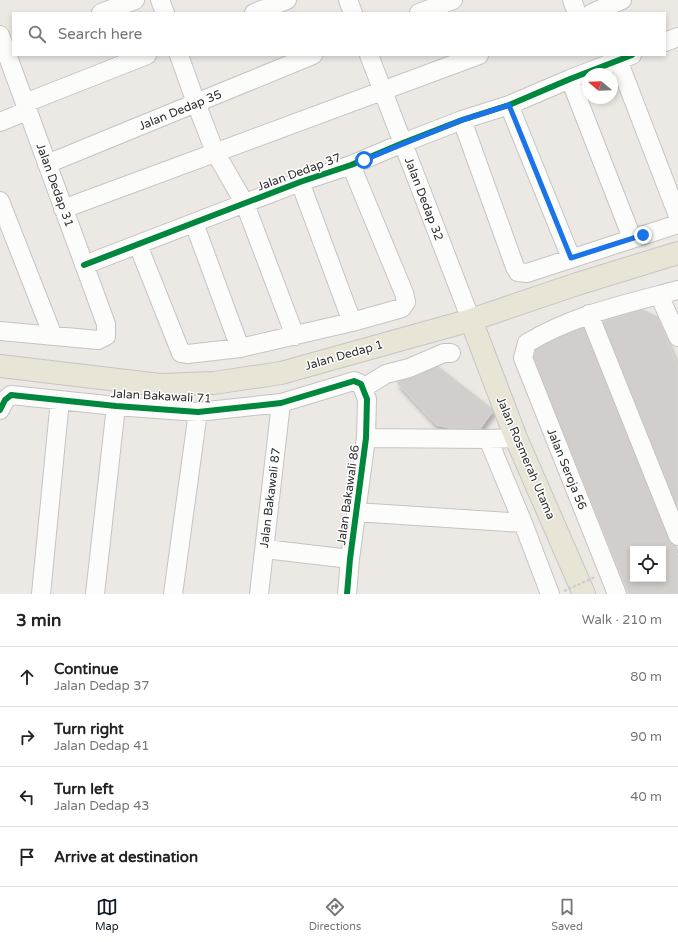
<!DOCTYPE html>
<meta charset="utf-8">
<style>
body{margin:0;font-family:"Varela Round",sans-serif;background:#f6f6f6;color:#222}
.controls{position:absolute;right:12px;bottom:12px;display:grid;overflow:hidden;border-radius:0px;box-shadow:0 2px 6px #0003}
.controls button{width:36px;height:36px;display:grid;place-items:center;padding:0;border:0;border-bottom:1px solid #e0e0e0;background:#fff;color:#222;font:20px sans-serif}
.compass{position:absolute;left:582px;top:68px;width:36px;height:36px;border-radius:50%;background:#fff;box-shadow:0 2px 6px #0003;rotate:289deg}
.stop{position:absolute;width:12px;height:12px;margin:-9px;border:3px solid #1a73e8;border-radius:50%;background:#fff}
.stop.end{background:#1a73e8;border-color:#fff;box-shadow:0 1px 4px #0008}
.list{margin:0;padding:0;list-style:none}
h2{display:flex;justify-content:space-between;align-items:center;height:52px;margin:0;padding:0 16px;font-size:17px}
h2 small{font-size:13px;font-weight:400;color:#767676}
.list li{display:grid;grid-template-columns:26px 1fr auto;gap:12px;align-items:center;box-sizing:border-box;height:60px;padding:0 16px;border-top:1px solid #e0e0e0}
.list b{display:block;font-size:15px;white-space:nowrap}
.list p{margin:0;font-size:13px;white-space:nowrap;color:#767676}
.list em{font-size:13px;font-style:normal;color:#767676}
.icon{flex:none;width:22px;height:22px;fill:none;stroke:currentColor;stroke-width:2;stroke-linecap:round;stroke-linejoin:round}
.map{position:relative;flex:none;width:678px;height:594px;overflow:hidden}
.search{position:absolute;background:#fff;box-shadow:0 2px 6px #0003;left:12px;right:12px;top:12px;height:44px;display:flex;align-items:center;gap:10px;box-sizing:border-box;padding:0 14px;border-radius:0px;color:#767676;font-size:15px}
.sheet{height:292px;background:#fff}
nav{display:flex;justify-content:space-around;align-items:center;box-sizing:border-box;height:56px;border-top:1px solid #e0e0e0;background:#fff;font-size:11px;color:#767676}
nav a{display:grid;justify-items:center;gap:2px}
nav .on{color:#111827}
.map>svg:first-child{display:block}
.building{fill:#d1cecb;stroke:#d7d4d0;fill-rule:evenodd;filter:url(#shadow)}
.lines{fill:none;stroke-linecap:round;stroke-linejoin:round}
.minor-casing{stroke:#c5c4c5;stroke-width:20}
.major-casing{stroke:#c6c5c4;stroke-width:24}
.minor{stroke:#fcfcfb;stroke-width:18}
.major{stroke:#e8e4d6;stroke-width:22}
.path-bridge{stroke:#c9c9c8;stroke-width:2;stroke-dasharray:3 2;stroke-linecap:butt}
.cycleway-casing{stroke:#fff;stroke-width:8}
.cycleway{stroke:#00873e;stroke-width:6}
.route{stroke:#1a73e8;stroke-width:5}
.labels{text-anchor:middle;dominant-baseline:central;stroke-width:3;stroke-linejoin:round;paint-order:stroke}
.street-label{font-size:12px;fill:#2e2e2e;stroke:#fff}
</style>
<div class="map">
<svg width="678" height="594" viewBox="0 0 678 594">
<defs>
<filter id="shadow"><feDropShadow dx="2.5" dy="4.5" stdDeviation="2" flood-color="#0004"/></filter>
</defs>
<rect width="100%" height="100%" fill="#ece8e4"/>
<path class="building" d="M642 309 658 317 678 368V525L595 324Z
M586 323 678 557V594H629L530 353 543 337ZM633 549H663V579H633Z
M431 361 494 410 476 434 436 425 397 383Z"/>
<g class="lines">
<defs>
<path id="minor" d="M160 0 165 13
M348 0 353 13
M572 0 577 13
M101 13 135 0
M254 13 287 0
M419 13 453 0
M592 13 622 0
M0 35 106 324V336L98 340 0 331
M665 42 678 37
M179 55 196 103 215 152 245 204 295 336
M369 55 471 320
M618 60 678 216
M570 79 632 238
M25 103 147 55
M509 105 571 258
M462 120 515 267 518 272 527 273 678 224
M0 122 27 111
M47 164 313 55
M300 182 352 322
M0 201 53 336
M63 209 479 55
M194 223 240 348
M138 245 181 353 188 354 240 348 352 322 402 308 406 302 404 293 351 165
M84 265 300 182 351 165 403 143 462 120 509 105 570 79 632 55
M659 295 678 337
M589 314 678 536
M363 388 386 374 409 368 444 353H451
M0 410 5 400 11 395 116 406 198 412 281 403 354 381 361 384 367 399 366 438 350 559 347 594
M366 438 488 439 516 438
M488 439 523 523 550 594
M356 512 523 523
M265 549 350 559
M41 594 60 400
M95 594 116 406
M173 594 198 412
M259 594 281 403
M617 594 523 358 527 343C573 315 626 304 678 290"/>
<path id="major" d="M471 320 516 438 584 594
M0 366 160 385 214 383 281 373 471 320 577 284 678 253"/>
</defs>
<use href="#minor" class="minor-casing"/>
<use href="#major" class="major-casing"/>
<use href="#minor" class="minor"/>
<use href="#major" class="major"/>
<path class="path-bridge" d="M564 591 595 577"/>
<defs>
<path id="cycleway" d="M84 265 300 182 351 165 403 143 462 120 509 105 570 79 632 55
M0 410 5 400 11 395 116 406 198 412 281 403 354 381 361 384 367 399 366 438 350 559 347 594"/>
</defs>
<use href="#cycleway" class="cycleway-casing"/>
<use href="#cycleway" class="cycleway"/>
</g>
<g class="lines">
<path class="route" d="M364 160 462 120 509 105 571 258 643 235"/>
</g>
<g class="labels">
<g class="street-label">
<text transform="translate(180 110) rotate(-22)">Jalan Dedap 35</text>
<text transform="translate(299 172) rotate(-20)">Jalan Dedap 37</text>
<text transform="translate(55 185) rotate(70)">Jalan Dedap 31</text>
<text transform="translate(424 199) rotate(69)">Jalan Dedap 32</text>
<text transform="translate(344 355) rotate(-16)">Jalan Dedap 1</text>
<text transform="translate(161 396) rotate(3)">Jalan Bakawali 71</text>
<text transform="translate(526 458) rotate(67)">Jalan Rosmerah Utama</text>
<text transform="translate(567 469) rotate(68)">Jalan Seroja 56</text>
<text transform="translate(348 495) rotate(-82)">Jalan Bakawali 86</text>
<text transform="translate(270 498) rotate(-83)">Jalan Bakawali 87</text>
</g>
</g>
</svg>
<div class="controls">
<button><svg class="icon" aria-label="locate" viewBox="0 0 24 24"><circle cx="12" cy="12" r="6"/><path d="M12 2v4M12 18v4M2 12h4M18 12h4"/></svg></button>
</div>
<svg class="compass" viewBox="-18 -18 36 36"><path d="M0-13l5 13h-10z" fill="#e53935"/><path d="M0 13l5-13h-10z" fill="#767676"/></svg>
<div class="stop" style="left:364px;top:160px"></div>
<div class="stop end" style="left:643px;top:235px"></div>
<div class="search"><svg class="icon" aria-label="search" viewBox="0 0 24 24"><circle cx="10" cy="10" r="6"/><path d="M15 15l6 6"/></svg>Search here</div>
</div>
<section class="sheet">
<h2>3 min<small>Walk · 210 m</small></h2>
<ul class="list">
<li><svg class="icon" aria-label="ahead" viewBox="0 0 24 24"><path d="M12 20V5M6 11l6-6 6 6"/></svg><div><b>Continue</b><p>Jalan Dedap 37</p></div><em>80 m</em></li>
<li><svg class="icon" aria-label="right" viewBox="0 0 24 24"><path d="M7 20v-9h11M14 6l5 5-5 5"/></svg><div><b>Turn right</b><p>Jalan Dedap 41</p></div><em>90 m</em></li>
<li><svg class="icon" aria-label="left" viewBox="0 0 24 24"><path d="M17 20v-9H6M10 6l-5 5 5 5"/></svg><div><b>Turn left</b><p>Jalan Dedap 43</p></div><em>40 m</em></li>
<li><svg class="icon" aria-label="arrive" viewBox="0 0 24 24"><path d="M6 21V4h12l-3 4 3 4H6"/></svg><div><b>Arrive at destination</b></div></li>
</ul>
</section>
<nav>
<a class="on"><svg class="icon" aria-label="map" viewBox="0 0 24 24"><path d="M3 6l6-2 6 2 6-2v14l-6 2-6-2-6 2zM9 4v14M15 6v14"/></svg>Map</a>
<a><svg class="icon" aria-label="directions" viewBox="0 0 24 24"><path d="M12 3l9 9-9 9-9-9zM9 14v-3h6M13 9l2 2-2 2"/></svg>Directions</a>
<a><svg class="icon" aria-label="saved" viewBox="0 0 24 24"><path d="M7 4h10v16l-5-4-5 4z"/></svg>Saved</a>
</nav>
